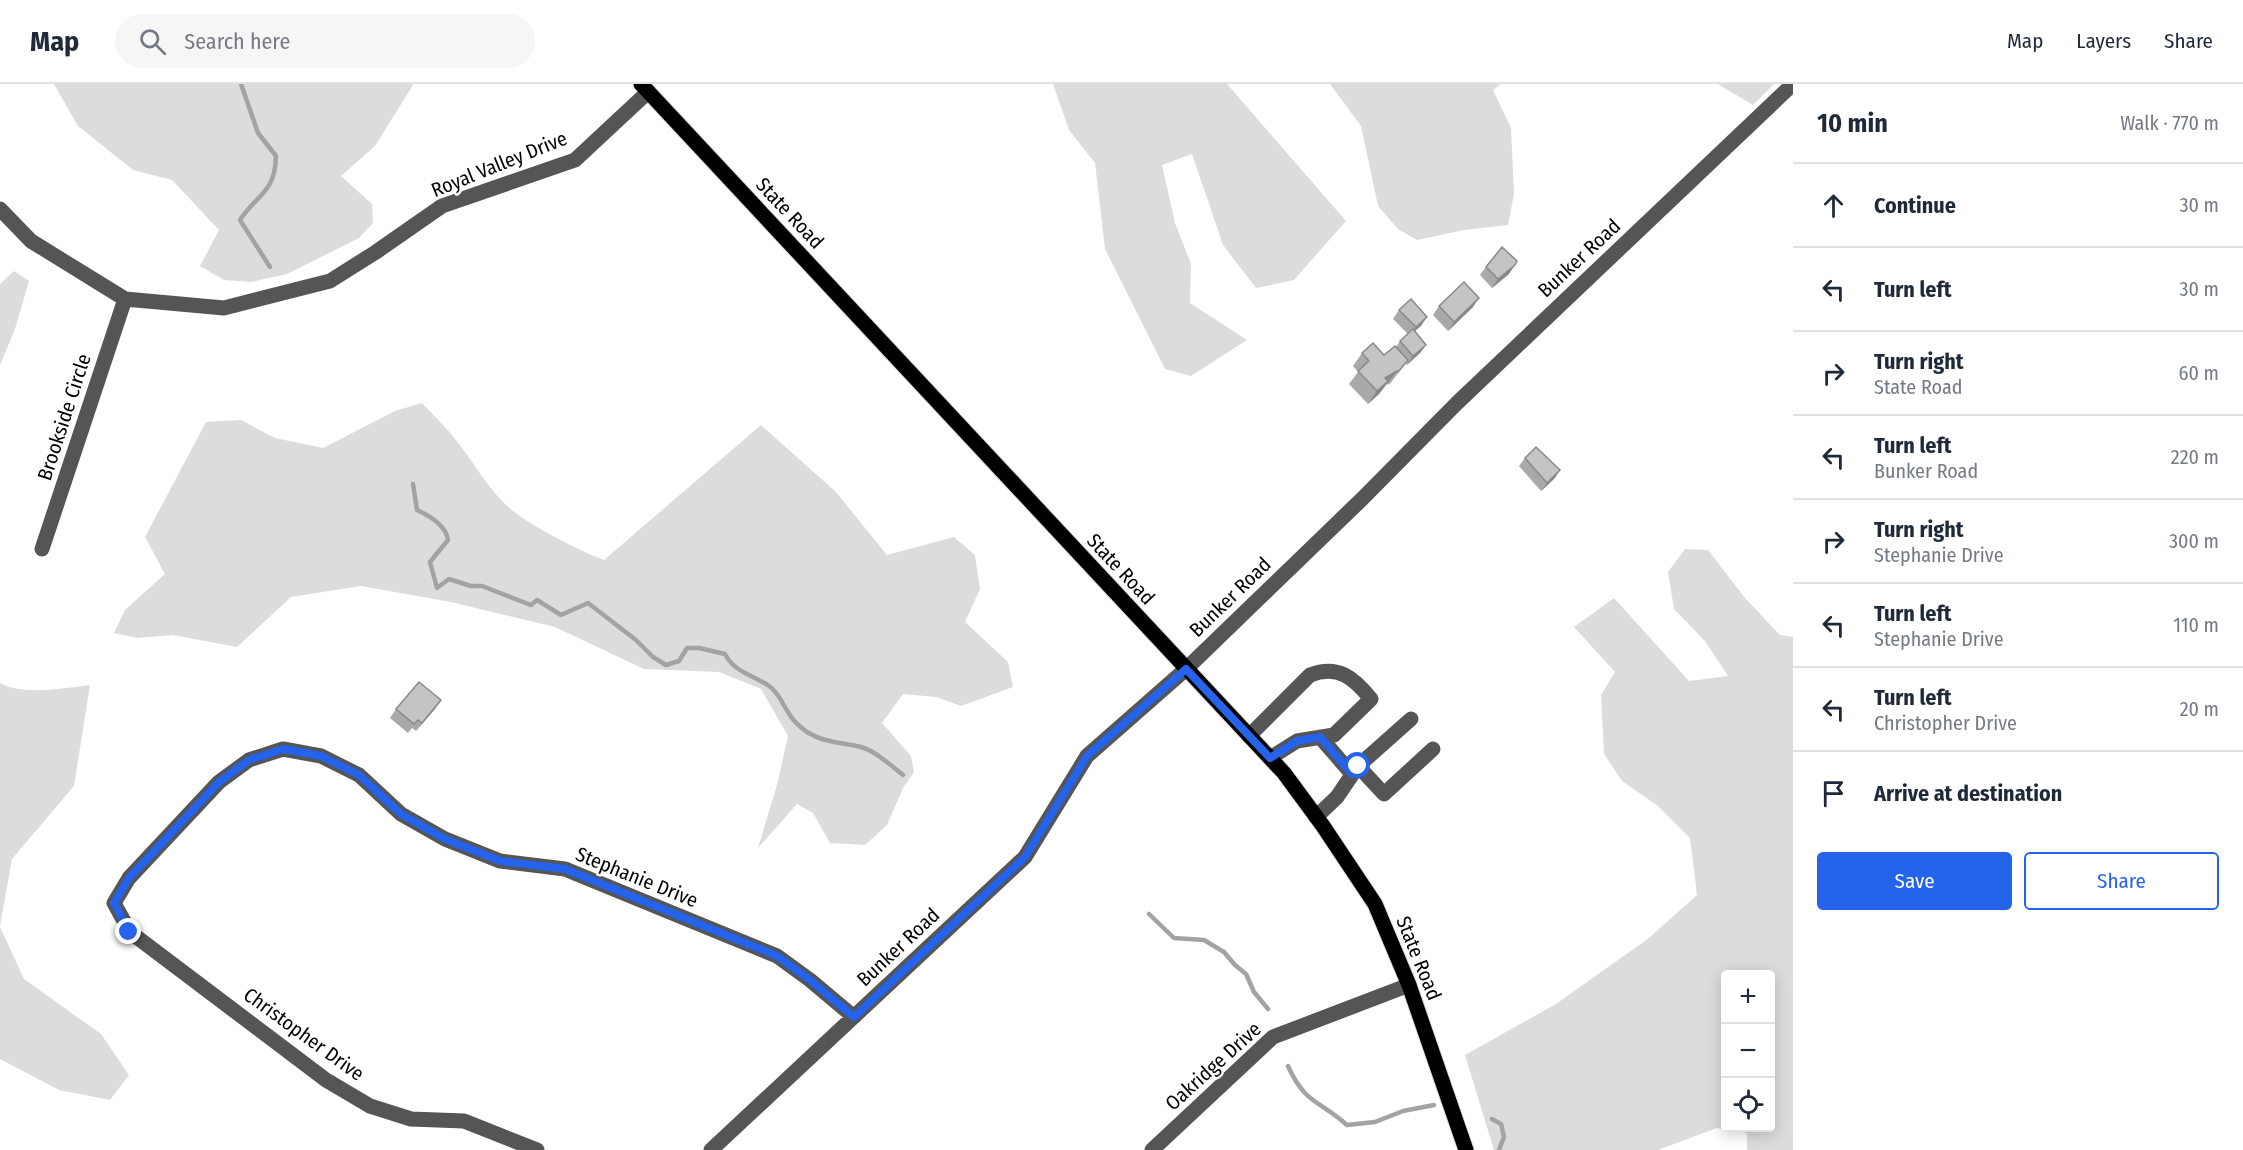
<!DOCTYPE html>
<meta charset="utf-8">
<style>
body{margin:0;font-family:"Fira Sans Condensed",sans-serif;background:#f6f6f7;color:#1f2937}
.controls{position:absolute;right:18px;bottom:18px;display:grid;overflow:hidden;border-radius:6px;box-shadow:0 3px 15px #0003}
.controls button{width:54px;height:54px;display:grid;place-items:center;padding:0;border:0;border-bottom:2px solid #e0e1e3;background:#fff;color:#1f2937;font:30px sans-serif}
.stop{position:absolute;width:18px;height:18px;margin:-14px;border:4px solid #2563eb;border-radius:50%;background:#fff}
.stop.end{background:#2563eb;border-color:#fff;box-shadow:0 2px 6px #0008}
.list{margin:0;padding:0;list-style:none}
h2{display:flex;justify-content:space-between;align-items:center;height:78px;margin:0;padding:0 24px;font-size:26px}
h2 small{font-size:20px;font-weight:400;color:#747a83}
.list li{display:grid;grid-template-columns:39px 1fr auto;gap:18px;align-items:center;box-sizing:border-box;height:84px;padding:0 24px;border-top:2px solid #e0e1e3}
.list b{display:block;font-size:22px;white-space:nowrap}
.list p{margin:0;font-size:20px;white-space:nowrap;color:#747a83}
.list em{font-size:20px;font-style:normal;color:#747a83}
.actions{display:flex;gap:12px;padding:18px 24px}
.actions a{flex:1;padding:14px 0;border:2px solid #2563eb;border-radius:6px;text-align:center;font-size:21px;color:#2563eb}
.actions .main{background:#2563eb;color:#fff}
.icon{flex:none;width:33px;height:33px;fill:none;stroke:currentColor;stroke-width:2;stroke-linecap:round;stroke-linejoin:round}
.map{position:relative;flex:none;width:1793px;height:1066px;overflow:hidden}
header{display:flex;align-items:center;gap:36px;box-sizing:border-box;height:84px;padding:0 30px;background:#fff;border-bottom:2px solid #e0e1e3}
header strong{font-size:28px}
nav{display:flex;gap:33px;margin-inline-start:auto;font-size:21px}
.search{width:420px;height:54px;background:#f6f6f7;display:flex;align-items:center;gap:15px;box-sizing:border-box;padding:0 21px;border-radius:33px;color:#747a83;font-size:22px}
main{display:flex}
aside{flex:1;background:#fff}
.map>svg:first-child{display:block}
.green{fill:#dcdcdc;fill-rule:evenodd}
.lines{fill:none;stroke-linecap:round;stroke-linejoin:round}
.stream{stroke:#a3a3a3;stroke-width:4.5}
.major-casing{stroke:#dbdbdb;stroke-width:17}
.minor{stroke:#555;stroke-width:15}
.major{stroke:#000;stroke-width:15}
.wall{fill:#a9a9a9}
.shaded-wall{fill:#898989}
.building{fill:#c4c4c4;stroke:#898989;stroke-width:1.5}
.route{stroke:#2563eb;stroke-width:8}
.labels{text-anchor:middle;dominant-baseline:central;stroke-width:5;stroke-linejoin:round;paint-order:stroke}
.street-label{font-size:20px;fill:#000;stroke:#fff}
</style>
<header>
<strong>Map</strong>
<div class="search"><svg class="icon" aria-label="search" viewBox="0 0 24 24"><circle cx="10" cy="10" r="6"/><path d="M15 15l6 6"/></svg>Search here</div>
<nav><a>Map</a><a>Layers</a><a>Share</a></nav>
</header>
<main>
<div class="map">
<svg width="1793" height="1066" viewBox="0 0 1793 1066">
<rect width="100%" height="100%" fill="#fff"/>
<path class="green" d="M54 0H412L413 1 375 62 341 92 372 120 373 139 359 154 287 190 251 198 224 196 200 182 219 146 172 96 133 86 78 42Z
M1053 0H1227L1346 137 1294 196 1256 204 1223 161 1192 70 1162 81 1175 139 1191 180 1190 219 1247 256 1191 292 1165 285 1105 165 1095 79 1069 46Z
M1330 0H1501L1493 6 1511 44 1514 110 1508 141 1464 146 1417 156 1398 145 1378 122 1361 42Z
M1718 0H1774L1753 21Z
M14 187 29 197 15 245 0 281V200Z
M422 319C434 332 448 345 459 360 474 379 486 401 504 419 522 438 578 466 604 476L761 341 836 408 887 471 954 453 975 471 980 505 965 538 1008 578 1013 603 961 622 936 613 903 610 882 639 911 672 914 688 903 704 887 741 865 761 830 759 813 729 797 720 758 764 777 701 788 652 761 605 719 588 644 585 555 543 451 518 361 502 291 513 237 563 173 551 137 554 114 549 125 526 165 490 145 453 206 338 241 336 275 354 323 364 395 327Z
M1685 465 1708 466 1745 514 1780 551 1793 553V1066H1747V1049L1717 1044 1658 1066H1494L1465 971 1556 920 1649 854 1697 811 1690 754 1658 722 1622 697 1604 670 1601 611 1615 588 1574 543 1614 514 1689 597 1728 592 1705 557 1674 525 1668 488ZM1726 890H1770V1044H1726Z
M0 599C24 612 64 604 90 601L74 702 12 775 0 842Z
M0 843 24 895 101 950 129 991 110 1016 59 1006 0 975Z"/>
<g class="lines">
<path class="stream" d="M241 0 258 49 276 72C275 109 258 109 240 136L270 183
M413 400 417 426C430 432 446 441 448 456L430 478 437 504 449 495 471 502H482L531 521 537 516 561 531 588 519 636 556 653 573 666 581 679 577 687 564H699L725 570C735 589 752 590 769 602 779 609 782 619 788 628 792 636 800 643 807 648 824 659 842 658 861 663 876 667 891 682 903 691
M1149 830 1174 854 1204 856 1224 868 1235 881 1246 890 1254 908 1268 925
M1288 982C1305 1020 1319 1016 1347 1041L1375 1038 1403 1027 1434 1021
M1492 1035 1501 1040 1504 1053 1499 1066"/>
<defs>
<path id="major" d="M641 0 1284 689 1323 742 1375 820 1409 901 1466 1066"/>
</defs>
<use href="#major" class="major-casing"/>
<path class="minor" d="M0 125 31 157 125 215 224 224 330 197 376 168 442 122 575 76 648 8
M42 465 125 215
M1249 652 1310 591C1338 580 1354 594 1371 615L1334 651 1297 657 1270 674
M1320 653 1352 690
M1358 682 1384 710 1433 665
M1316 733 1337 713 1358 682 1411 635
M537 1066 464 1037 411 1035 370 1022 326 996 130 848 114 819 129 794 219 698 249 676 283 665 321 672 359 691 401 730 445 755 500 777 565 785 777 872 810 896 854 933
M711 1066 1025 773 1087 672 1186 585 1362 415 1457 319 1793 0
M1152 1066 1273 953 1409 901"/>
<use href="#major" class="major"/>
</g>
<path class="wall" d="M1486 183 1509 190 1492 204 1480 191Z
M1439 222 1473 223 1448 247 1433 231Z
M1399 226 1421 242 1415 247 1426 261 1420 269 1407 281 1406 279 1389 301 1388 300 1385 301 1379 310 1368 320 1349 300 1358 288 1353 282 1362 269 1384 271 1396 263 1400 257 1408 250 1393 235Z
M1525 374 1560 386 1554 395 1541 407 1519 382Z
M441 616 416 647 412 644 408 649 390 634 396 625Z"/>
<path class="shaded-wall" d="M1515 181 1509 190 1492 204 1498 195Z
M1479 214 1473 223 1448 247 1454 238Z
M1427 233 1421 242 1410 251 1416 243Z
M1426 261 1420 269 1407 281 1413 272Z
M1397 287 1379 310 1368 320 1385 294Z
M1560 386 1554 395 1541 407 1547 399Z
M441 616 435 625 416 647 422 639Z"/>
<path class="building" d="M1502 163 1517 177 1515 181 1498 195 1486 183Z
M1464 198 1479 214 1454 238 1439 222Z
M1411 215 1427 233 1416 243 1399 226Z
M1413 245 1426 261 1413 272 1400 257Z
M1373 259 1384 271 1395 262 1408 276 1398 288 1397 287 1385 294 1388 297 1377 307 1358 287 1369 277 1362 269Z
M1536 363 1560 386 1547 399 1525 374Z
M419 598 441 616 422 639 418 636 414 640 396 625Z"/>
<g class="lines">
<path class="route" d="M129 848 114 819 129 794 219 698 249 676 283 665 321 672 359 691 401 730 445 755 500 777 565 785 777 872 810 896 854 933 1025 773 1087 672 1186 585 1270 674 1297 657 1320 653 1352 690 1358 682"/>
</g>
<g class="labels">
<g class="street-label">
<text transform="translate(499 80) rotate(-22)">Royal Valley Drive</text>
<text transform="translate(790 129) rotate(47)">State Road</text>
<text transform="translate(1579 174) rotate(-43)">Bunker Road</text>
<text transform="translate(64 333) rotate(-72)">Brookside Circle</text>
<text transform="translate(1121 485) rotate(47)">State Road</text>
<text transform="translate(1230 513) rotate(-44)">Bunker Road</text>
<text transform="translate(637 793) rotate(22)">Stephanie Drive</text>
<text transform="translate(898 863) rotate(-43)">Bunker Road</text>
<text transform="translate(1419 874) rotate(68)">State Road</text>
<text transform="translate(304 950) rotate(36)">Christopher Drive</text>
<text transform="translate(1213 982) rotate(-42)">Oakridge Drive</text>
</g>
</g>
</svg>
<div class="controls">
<button>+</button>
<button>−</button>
<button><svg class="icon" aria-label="locate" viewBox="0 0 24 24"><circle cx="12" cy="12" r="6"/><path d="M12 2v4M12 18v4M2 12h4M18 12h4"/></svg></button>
</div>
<div class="stop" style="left:1358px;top:682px"></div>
<div class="stop end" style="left:129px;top:848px"></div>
</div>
<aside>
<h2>10 min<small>Walk · 770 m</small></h2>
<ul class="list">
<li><svg class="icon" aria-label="ahead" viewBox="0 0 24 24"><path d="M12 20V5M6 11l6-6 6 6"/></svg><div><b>Continue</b></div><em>30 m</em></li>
<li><svg class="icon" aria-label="left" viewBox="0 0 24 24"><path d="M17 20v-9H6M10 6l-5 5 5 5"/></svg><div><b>Turn left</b></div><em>30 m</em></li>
<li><svg class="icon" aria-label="right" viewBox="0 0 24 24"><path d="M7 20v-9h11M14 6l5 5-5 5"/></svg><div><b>Turn right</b><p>State Road</p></div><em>60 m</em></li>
<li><svg class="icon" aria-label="left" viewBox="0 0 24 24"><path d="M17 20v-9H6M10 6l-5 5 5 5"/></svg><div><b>Turn left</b><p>Bunker Road</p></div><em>220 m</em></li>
<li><svg class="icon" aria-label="right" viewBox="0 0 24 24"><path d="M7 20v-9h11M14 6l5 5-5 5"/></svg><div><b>Turn right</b><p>Stephanie Drive</p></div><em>300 m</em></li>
<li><svg class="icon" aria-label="left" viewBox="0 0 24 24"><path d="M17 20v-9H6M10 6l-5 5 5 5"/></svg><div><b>Turn left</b><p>Stephanie Drive</p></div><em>110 m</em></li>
<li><svg class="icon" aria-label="left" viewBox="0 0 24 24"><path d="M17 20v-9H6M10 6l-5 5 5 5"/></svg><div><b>Turn left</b><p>Christopher Drive</p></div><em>20 m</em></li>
<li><svg class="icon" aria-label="arrive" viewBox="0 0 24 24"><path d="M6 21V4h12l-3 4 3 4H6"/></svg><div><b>Arrive at destination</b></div></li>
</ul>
<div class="actions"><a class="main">Save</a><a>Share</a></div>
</aside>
</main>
